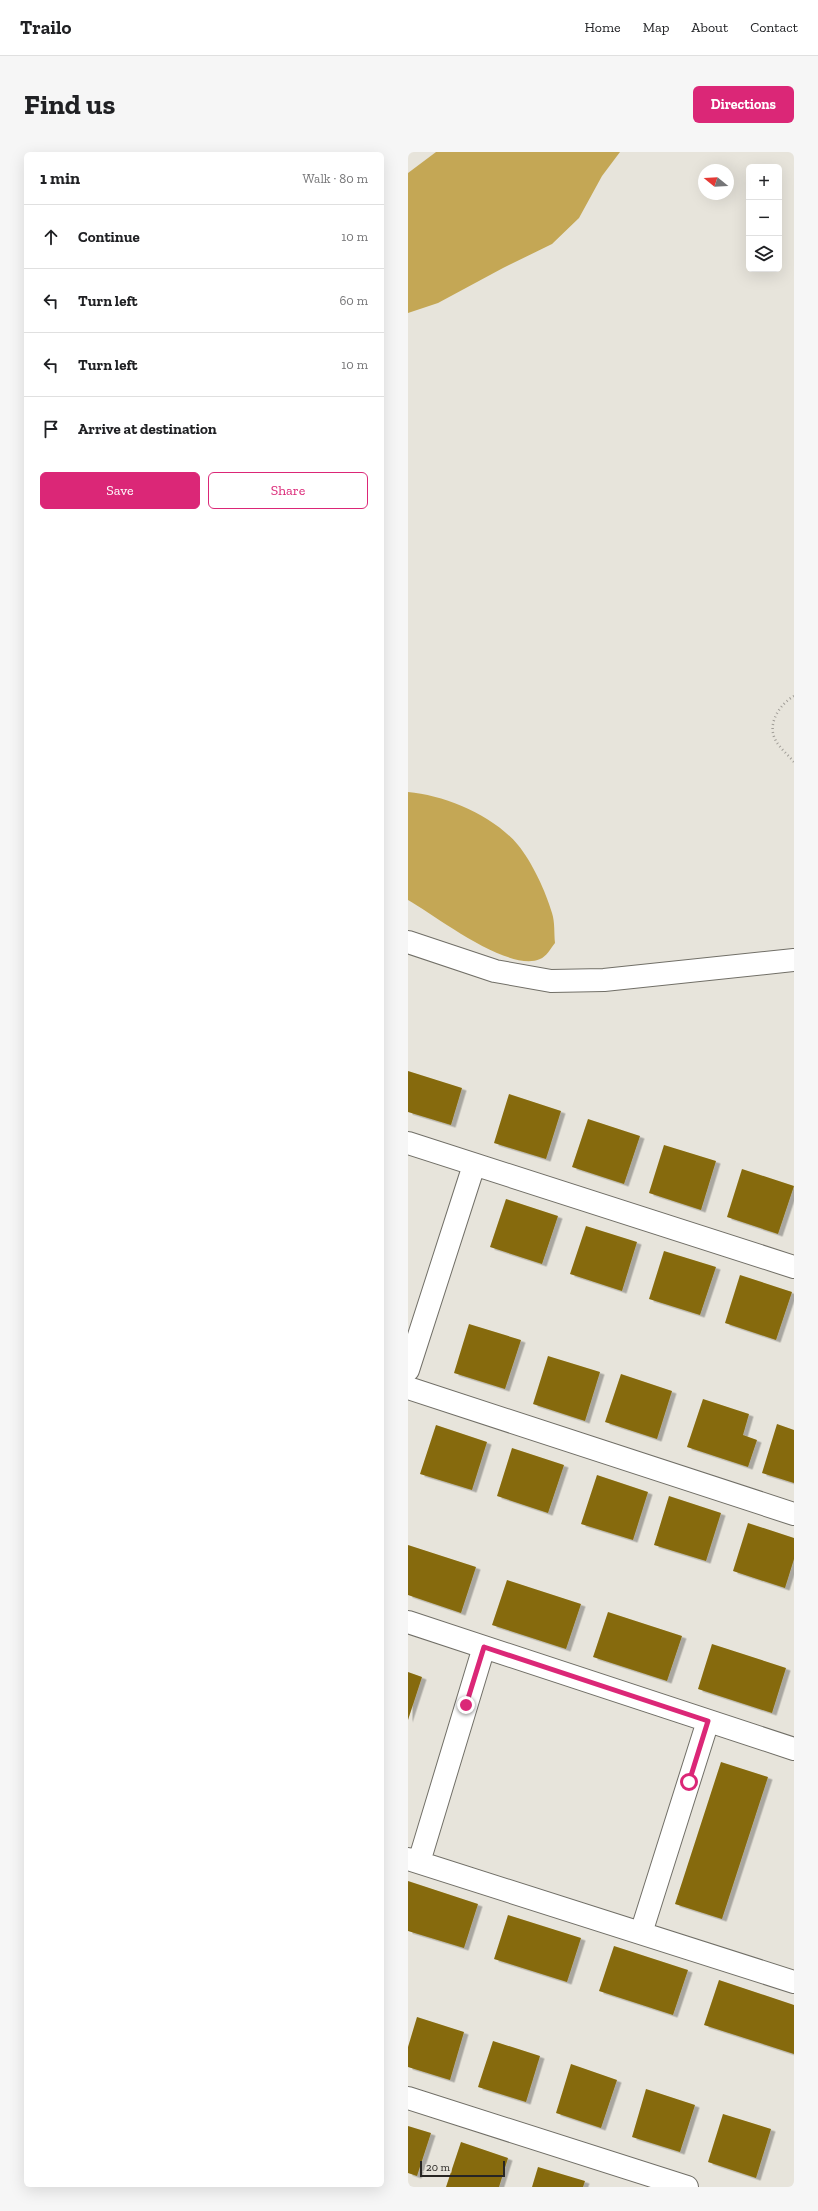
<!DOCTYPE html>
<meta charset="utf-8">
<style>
body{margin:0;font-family:"Zilla Slab",serif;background:#f6f6f6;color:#202124}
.controls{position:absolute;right:12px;top:12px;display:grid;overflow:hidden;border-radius:6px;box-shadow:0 4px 16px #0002}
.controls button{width:36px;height:36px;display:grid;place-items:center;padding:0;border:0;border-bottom:1px solid #e0e0e0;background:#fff;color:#202124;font:20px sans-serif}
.compass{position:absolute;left:290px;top:12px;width:36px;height:36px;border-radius:50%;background:#fff;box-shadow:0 4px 16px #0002;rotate:288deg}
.scale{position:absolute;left:12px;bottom:10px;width:85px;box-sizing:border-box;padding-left:4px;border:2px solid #282623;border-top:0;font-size:11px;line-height:14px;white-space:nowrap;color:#282623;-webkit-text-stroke:3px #e7e4db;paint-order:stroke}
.stop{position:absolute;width:12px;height:12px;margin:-9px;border:3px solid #db2777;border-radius:50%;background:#fff}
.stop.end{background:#db2777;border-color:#fff;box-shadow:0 1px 4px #0008}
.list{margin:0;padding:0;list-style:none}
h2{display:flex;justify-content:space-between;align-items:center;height:52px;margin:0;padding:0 16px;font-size:17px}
h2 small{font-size:13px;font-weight:400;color:#757577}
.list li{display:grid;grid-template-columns:26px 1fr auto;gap:12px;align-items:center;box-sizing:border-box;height:64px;padding:0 16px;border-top:1px solid #e0e0e0}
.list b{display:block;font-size:15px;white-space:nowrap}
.list em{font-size:13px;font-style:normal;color:#757577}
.actions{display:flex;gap:8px;padding:12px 16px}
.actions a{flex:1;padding:9px 0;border:1px solid #db2777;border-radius:6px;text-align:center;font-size:14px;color:#db2777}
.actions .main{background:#db2777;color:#fff}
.icon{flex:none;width:22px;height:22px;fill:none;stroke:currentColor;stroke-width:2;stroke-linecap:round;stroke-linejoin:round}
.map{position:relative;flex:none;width:386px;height:2035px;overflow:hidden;border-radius:6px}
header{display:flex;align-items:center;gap:24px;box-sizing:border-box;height:56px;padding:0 20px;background:#fff;border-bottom:1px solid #e0e0e0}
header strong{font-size:19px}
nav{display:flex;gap:22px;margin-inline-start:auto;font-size:14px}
.intro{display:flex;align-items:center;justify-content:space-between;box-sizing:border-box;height:96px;padding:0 24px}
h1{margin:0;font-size:28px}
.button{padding:10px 18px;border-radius:6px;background:#db2777;color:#fff;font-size:14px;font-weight:700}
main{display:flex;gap:24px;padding:0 24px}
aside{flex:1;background:#fff;border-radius:6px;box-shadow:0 4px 16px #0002}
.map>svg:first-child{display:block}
.forest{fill:#c4a755}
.building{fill:#866a0a;filter:url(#shadow)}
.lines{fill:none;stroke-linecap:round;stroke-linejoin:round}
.street-casing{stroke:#716f67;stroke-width:24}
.path{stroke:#a09d97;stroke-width:2.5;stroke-dasharray:1 3;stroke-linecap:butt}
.street{stroke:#fff;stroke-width:22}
.route{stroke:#db2777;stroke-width:5}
</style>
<header>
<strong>Trailo</strong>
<nav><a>Home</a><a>Map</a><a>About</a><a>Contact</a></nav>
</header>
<div class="intro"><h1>Find us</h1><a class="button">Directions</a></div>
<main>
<aside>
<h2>1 min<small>Walk · 80 m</small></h2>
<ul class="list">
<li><svg class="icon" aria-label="ahead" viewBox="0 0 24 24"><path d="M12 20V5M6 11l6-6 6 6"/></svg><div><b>Continue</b></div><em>10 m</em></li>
<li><svg class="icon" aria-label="left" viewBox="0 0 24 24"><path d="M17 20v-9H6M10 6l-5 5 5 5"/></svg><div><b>Turn left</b></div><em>60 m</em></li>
<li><svg class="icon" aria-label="left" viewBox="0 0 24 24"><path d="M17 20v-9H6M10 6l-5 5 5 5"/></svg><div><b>Turn left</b></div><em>10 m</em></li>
<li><svg class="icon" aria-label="arrive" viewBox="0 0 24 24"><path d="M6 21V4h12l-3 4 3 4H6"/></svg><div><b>Arrive at destination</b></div></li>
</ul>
<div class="actions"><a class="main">Save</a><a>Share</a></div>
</aside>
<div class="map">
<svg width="386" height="2035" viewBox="0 0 386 2035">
<defs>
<filter id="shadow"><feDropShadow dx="4.5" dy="2.5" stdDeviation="0" flood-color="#0004"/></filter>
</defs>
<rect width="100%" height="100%" fill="#e7e4db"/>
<path class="forest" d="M28 0H212L194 24 171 66 144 92 95 116 30 151 0 161V21Z
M0 640C37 643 86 664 110 693 124 710 138 740 144 761 147 770 146 782 147 791 143 796 138 805 132 807 101 821 28 764 0 748Z"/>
<path class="building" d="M0 919 54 936 43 973 0 960Z
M101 942 153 959 138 1007 86 991Z
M180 967 232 984 216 1032 164 1015Z
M256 993 308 1009 293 1058 241 1041Z
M334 1017 386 1034 370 1082 319 1065Z
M98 1047 150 1064 134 1112 82 1095Z
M178 1074 229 1090 214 1139 162 1122Z
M256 1099 308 1115 292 1163 241 1147Z
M332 1123 384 1140 368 1188 317 1171Z
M61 1172 113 1188 97 1237 46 1221Z
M140 1204 192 1220 177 1269 125 1252Z
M213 1222 264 1239 249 1287 197 1270Z
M295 1247 341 1262 335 1283 349 1288 340 1315 279 1295Z
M369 1272 386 1278V1331L354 1321Z
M28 1273 79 1290 64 1338 12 1322Z
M104 1296 156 1313 140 1361 89 1344Z
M189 1323 240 1340 225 1388 173 1372Z
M261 1344 313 1361 298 1409 246 1393Z
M340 1371 386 1386V1407L377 1436 325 1419Z
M0 1393 68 1415 53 1461 0 1443Z
M99 1428 173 1452 158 1497 84 1473Z
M200 1460 274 1484 259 1529 185 1505Z
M304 1492 378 1516 364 1561 290 1537Z
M0 1520 14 1525 0 1568Z
M313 1610 360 1625 314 1767 267 1752Z
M0 1729 70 1752 56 1796 0 1779Z
M100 1763 173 1786 159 1830 86 1807Z
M206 1794 280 1818 265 1863 191 1839Z
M311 1828 386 1853V1902L296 1873Z
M9 1865 56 1880 42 1928 0 1915V1895Z
M85 1889 132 1904 118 1950 70 1935Z
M163 1912 209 1928 193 1976 148 1961Z
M238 1937 287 1953 272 2000 224 1985Z
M315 1962 363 1977 348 2026 300 2010Z
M0 1974 23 1981 9 2024 0 2021Z
M53 1990 100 2006 91 2035H38Z
M130 2015 177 2029 175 2035H124Z"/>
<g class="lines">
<defs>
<path id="street" d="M0 790 87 819 143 829 196 828 386 808
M0 991 386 1115
M0 1218 66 1013
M0 1236 386 1362
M0 1470 386 1597
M0 1707 386 1830
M11 1710 76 1495
M233 1781 300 1569
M0 1946 279 2035"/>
</defs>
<use href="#street" class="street-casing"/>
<path class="path" d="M386 544C372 552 358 572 368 589 372 596 380 603 386 610"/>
<use href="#street" class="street"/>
</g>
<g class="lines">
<path class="route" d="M58 1553 76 1495 300 1569 281 1630"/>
</g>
</svg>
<div class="controls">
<button>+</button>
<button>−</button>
<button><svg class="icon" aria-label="layers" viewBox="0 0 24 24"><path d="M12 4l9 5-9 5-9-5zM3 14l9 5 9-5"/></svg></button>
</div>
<svg class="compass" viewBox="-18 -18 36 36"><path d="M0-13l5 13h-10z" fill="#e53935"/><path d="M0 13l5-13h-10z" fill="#757577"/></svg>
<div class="scale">20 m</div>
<div class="stop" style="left:281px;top:1630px"></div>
<div class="stop end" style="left:58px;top:1553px"></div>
</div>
</main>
